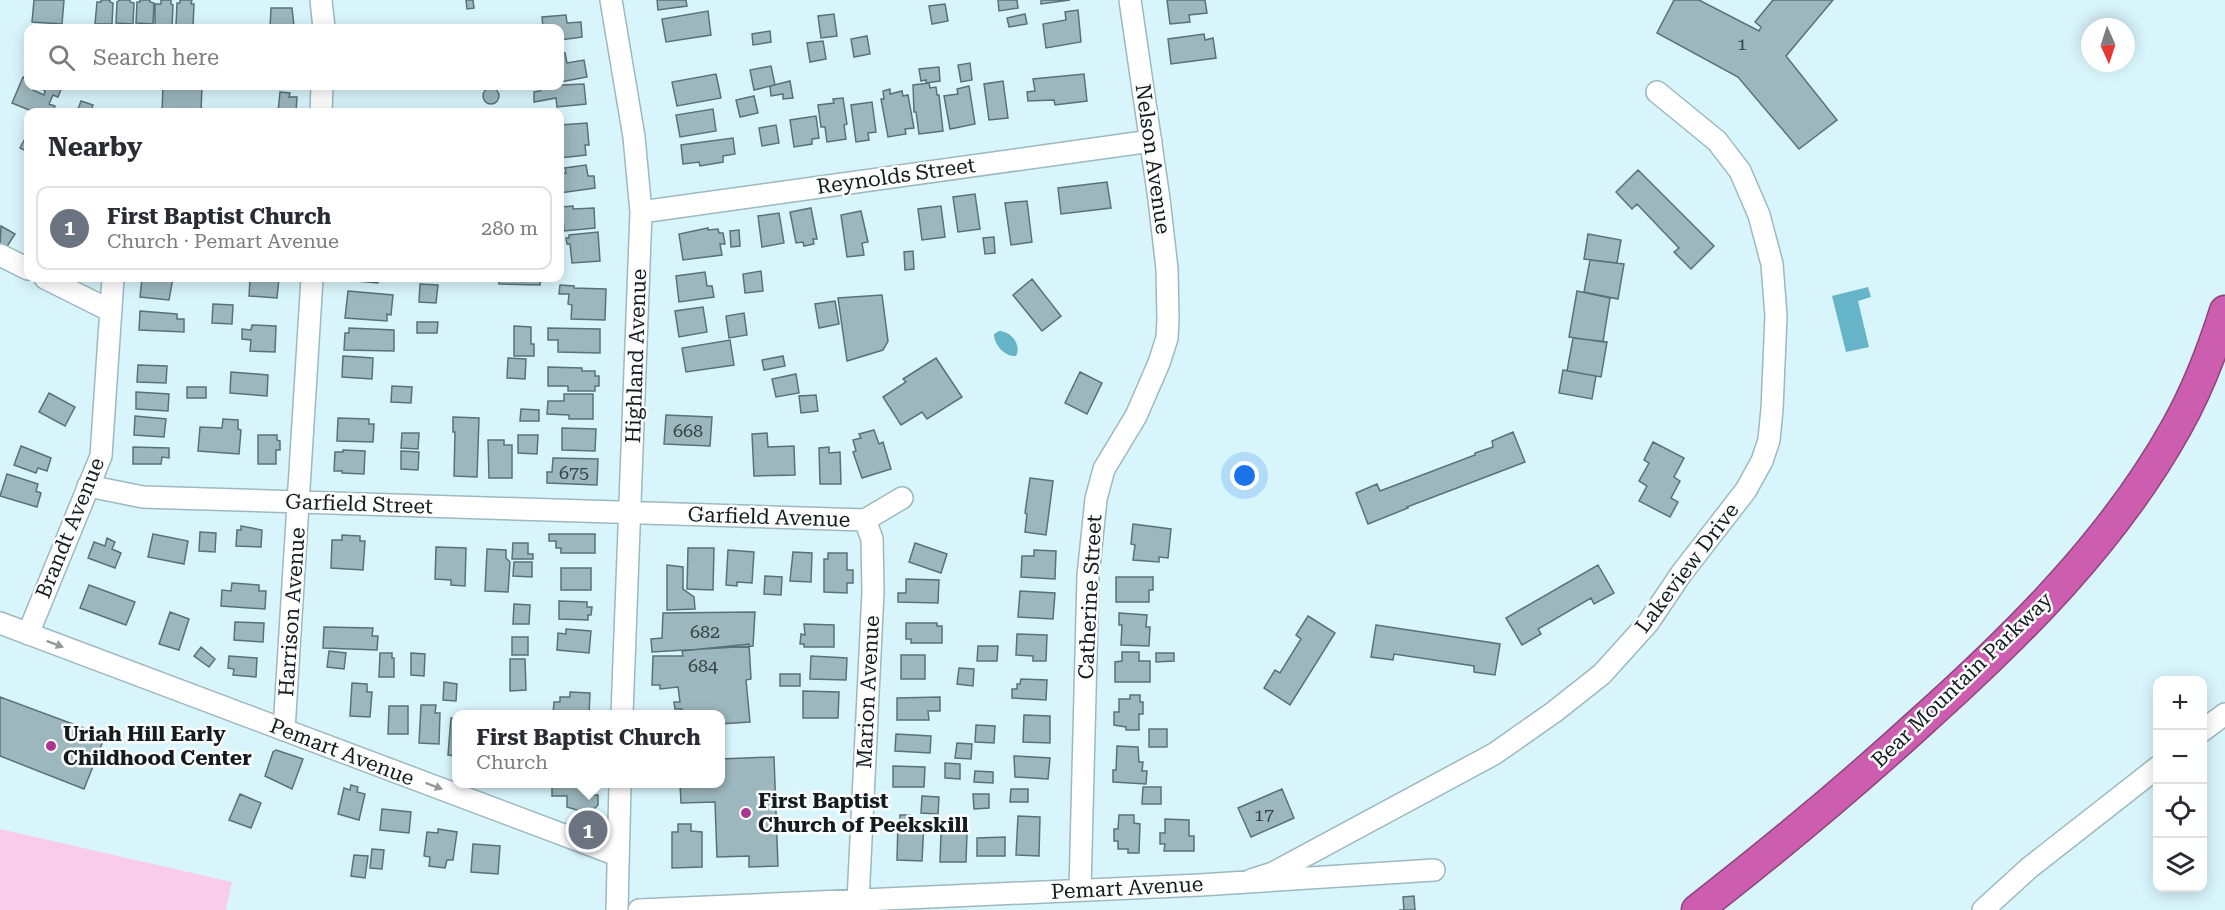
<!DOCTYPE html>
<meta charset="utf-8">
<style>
body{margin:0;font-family:"Roboto Serif",serif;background:#f2f2f3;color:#2b2b33}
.controls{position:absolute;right:18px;bottom:18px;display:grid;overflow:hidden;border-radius:12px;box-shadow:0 3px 15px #0003}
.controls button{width:54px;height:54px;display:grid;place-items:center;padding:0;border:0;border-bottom:2px solid #e1e1e2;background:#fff;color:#2b2b33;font:30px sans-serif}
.compass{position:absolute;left:2081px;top:18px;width:54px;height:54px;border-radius:50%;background:#fff;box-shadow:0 3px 15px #0003;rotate:177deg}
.you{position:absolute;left:1245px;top:476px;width:21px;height:21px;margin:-15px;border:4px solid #fff;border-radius:50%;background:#1a73e8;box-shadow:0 0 0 9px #1a73e833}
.badge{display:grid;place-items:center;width:39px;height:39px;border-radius:50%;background:#1a73e8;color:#fff;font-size:20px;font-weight:700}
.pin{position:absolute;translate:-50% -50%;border:3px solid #fff;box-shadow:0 2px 6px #0006}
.popup{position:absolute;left:452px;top:710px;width:273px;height:78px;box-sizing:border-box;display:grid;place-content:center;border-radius:12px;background:#fff;filter:drop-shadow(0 2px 4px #0005);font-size:20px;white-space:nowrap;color:#7c7c81}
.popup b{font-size:22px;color:#2b2b33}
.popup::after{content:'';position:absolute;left:50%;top:100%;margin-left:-12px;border:12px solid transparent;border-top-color:#fff}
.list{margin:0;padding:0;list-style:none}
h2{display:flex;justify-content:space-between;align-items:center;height:78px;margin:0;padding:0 24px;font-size:26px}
h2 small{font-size:20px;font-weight:400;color:#7c7c81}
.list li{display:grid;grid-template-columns:39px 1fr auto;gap:18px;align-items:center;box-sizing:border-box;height:84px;margin:0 12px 12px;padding:0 12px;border:2px solid #e1e1e2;border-radius:12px}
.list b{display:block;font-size:22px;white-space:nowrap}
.list p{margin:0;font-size:20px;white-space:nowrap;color:#7c7c81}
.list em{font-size:20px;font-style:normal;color:#7c7c81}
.icon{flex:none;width:33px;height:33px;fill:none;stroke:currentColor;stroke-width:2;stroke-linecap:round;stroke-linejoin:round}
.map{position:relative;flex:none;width:2225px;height:910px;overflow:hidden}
.search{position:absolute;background:#fff;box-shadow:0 3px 15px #0003;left:24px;top:24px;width:540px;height:66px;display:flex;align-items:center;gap:15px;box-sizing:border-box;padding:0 21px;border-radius:12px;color:#7c7c81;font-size:22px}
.panel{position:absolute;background:#fff;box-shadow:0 3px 15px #0003;left:24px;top:108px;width:540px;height:174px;border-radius:12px}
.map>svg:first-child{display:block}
.green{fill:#f9cdea}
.water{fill:#66b4c7}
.building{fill:#9cb7bd;stroke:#597278;stroke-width:1.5}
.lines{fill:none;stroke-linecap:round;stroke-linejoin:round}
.minor-casing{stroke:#9db8bf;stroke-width:24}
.highway-casing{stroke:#8c467c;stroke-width:33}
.minor{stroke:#fff;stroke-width:21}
.highway{stroke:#cd5daf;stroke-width:30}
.oneway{fill:#94999a}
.poi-dot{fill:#ab368f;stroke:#fcfcfc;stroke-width:2}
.labels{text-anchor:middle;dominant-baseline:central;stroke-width:5;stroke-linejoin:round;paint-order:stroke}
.number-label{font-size:18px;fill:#344346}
.street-label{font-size:21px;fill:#121c1e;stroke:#fcfcfc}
.poi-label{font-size:21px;font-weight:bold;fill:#121c1e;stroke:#fcfcfc;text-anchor:start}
</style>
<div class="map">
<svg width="2225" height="910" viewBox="0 0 2225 910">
<rect width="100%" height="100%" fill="#d9f5fc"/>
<path class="green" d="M0 829 232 882 226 910H0Z"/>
<path class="water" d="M1868 287 1871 297 1858 301 1869 347 1846 352 1832 296Z
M999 331C1011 331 1022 345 1016 356 1005 357 994 345 994 334Z"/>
<path class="building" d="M34 0H64L62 24 32 22Z
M101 0H110V2L113 3 112 24H95L97 2H101Z
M120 0H130V2L134 3 133 24 116 23 117 2Z
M140 0H150V2L154 3 153 24 136 23 137 2H140Z
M161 0H171V4L173 5 172 28H163V26L155 25V4H161Z
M180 0H192L191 4H194L193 26 176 25 177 3H180Z
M466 0H473L474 8 467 9Z
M657 0H686L687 6 658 10Z
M998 0H1017L1018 8 999 11Z
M1041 0H1070L1041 4Z
M1167 0H1205L1207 13 1189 15 1190 22 1170 24Z
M1674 0H1699L1759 31 1761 27 1755 22 1773 0H1833L1786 56 1837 120 1799 149 1738 77 1657 33Z
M945 4 948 21 932 24 929 6Z
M271 8H292L294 26H292V28H270Z
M1078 10 1081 42 1046 48 1043 24 1066 20 1065 12Z
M708 11 711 35 666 42 662 19Z
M834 14 837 36 821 38 818 16Z
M1025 14 1027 24 1009 27 1007 18Z
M566 15 567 23 581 22 582 37 560 40V28H543L542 17Z
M770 31 771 42 753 45 752 34Z
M1204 34 1205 40 1213 38 1216 58 1171 64 1168 39Z
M867 36 870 54 854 57 851 39Z
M823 41 826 59 810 62 807 43Z
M565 53 567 63 584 60 587 77 560 82V54Z
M970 63 972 80 961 82 958 65Z
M771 66 775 85 754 90 750 70Z
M939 67 940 81 926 83V80L921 81 919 69Z
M716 74 721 98 677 106 672 82Z
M1084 74 1087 101 1055 105 1054 100 1028 101 1027 92 1035 91 1033 79Z
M23 77 28 80V86H34L33 90 44 95 45 91 42 89 43 86 62 87 58 97 53 95 49 104 55 106 53 112H34L12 103Z
M790 81 793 98 783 99V94L771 96 770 86Z
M1003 81 1008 118 989 120 984 84Z
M929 83 930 88 936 87 937 95H939L943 131 919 134 916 112H914L913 85Z
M584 84 586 104 557 107 556 98 534 102V92L540 91 539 86Z
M187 86H202L201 112 162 111 163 87 187 88Z
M969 86 975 124 950 129 944 96 958 94 957 89Z
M483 96a8 8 0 1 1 16 0a8 8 0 1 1-16 0Z
M890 89V94L902 91 903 96 908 95 914 128 905 129 906 134 888 137 881 99H884L883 91Z
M280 92 290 93 289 97H297L296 112H278Z
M754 96 758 113 740 117 736 100Z
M843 98 847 124 844 125 846 139 827 142 825 127H821L818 105 834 103 833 99Z
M81 101 93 105 92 108 98 112H77Z
M872 102 876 132 868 133 869 140 856 142 851 105Z
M713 109 716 131 680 137 676 115Z
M816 116 819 138 812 139V144L794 147 790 120Z
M587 123 589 145H585L586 155 560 158V125Z
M776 125 779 143 762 146 759 128Z
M28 133V152L20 148Z
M733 138 735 154 723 156V162L700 166 699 162 683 164 681 145Z
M586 165 588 176H594L595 188 560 193V174L566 173 565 168Z
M1638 170 1714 246 1691 269 1674 252 1679 248 1637 204 1632 209 1616 192Z
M1107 182 1111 208 1061 214 1058 188Z
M975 194 980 229 958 232 953 197Z
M1027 201 1032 242 1011 245 1005 203Z
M573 206V209L594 208 595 228 564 231 562 207Z
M941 206 945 237 922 240 918 209Z
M811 208 817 239H813L814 244 804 246 803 242 796 243 790 212Z
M861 211 868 242 862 243 864 255 847 257 841 215Z
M779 213 784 243 762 247 758 216Z
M1 226 15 234 6 248 0 245Z
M708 228V230L718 229 719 233H723L725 244H720L722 255 683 260 679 234Z
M739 230 740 246 731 247 730 231Z
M598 232 600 261 572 263 570 244H567L566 238H569V235Z
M1588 234 1621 240 1617 263 1584 259Z
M994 237 995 253 985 254 983 238Z
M913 251 914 269 905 270 904 252Z
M1590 260 1624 264 1618 299 1584 292Z
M761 271 763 291 745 293 743 274Z
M705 272 707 286H712L714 297 679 302 676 276Z
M142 278H173L169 300 140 297Z
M232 278H279L277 298 249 296 250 279Z
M345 278H378V283L345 280Z
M499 278H541L540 285 499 284Z
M1032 279 1061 316 1042 331 1013 295Z
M420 284 438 285 436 303 419 302Z
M560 285 574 286V288L606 289 605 320 571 319 572 305 568 304 569 294H559Z
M348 291 393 295 391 315 387 314V321L345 318Z
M1577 291 1610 298 1603 342 1569 337Z
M882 295 888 341 883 350 847 361 838 298Z
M835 301 839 324 819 328 815 304Z
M213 304 233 305 232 324 212 323Z
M703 307 707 332 679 337 675 311Z
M140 311 177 314V319H184V332L139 330Z
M744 313 747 335 729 338 726 316Z
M417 322H438L437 333H417Z
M252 325 276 326 275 352 250 351 251 340 242 339V329L251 330Z
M514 326 531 327V344H534V356H514Z
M349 328 394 330V351L344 350 345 333H349Z
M548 328 600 329V353L558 352V340H548Z
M1573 338 1607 342 1601 377 1567 371Z
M730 340 734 365 686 372 682 348Z
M343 356 373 358 372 379 342 377Z
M783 356 785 366 764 370 762 360Z
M508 358 526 359 525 379 507 378Z
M936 358 962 397 927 419 922 412 901 425 883 397 906 382 903 379Z
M138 365 167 366 166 383 137 382Z
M548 367 582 368V371H595V376H599V386H595V391H568V386H548Z
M1563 370 1596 376 1592 399 1559 393Z
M231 372 268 375 267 396 230 393Z
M1080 372 1102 383 1087 414 1065 403Z
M796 374 799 393 776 397 772 379Z
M392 386 412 387 411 403 391 402Z
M187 387H206V398H187Z
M136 392 169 394 168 411 136 409Z
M49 393 75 407 65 426 39 412Z
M564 394H593V419H569V415L547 414 548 401H564Z
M816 395 818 411 801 413 799 396Z
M521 409 539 410V421H520Z
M666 415 712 417 710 446 664 444Z
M135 416 166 419 164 437 134 435Z
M453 417 479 418 477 477 454 476 455 432H453Z
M338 418 369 419V424H374L373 442 337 441Z
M223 419 238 420V429L241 430 239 454 198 451 200 427 222 428Z
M562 428 596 429 595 451 562 450Z
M874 430 879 444 883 442 891 469 862 478 853 452 856 451 853 440 861 438 859 434Z
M1513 432 1525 462 1407 507 1408 508 1368 524 1356 493 1377 484 1380 491 1475 455V453L1493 447 1492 441Z
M402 433H419L418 449 401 448Z
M767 433 768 447 794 446 795 475 754 476 752 434Z
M258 435H277V440L280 441V450H276V464H258Z
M518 435H538L537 454 518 453Z
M488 440H504V445H512V478H489Z
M1653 442 1684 458 1674 477 1680 481 1671 498 1678 502 1670 517 1639 501 1647 486 1639 481 1649 463 1644 460Z
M21 446 51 458 47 471 38 468 36 473 14 465Z
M133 447 169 448V458L162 457 161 464H133Z
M829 447V453L840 452 841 484H820L819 448Z
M343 450 365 451 364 474 342 473V471H334L335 452H343Z
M401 451 419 452 418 470 401 469Z
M553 458 598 459 597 485 547 483V472H552Z
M7 474 38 484 36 491 41 493 37 507 0 496Z
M1030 478 1053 481 1046 535 1025 532 1027 514 1025 513Z
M1133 524 1171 529 1168 558 1159 557V562L1133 560 1135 545 1131 544Z
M241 526 262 530 261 547 236 546 237 530H241Z
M200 532 216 533 215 552 199 551Z
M153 534 188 541 184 564 148 557Z
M549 534H595V553H561V548H556V541H549Z
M342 535 360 536V541H365L363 570 331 568 332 540H342Z
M107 538 115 542 112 549 121 553 115 568 88 558 94 542 105 546Z
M513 543H528V554H533V559H512Z
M915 543 947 554 941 573 909 562Z
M436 547 466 548 465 586 451 585V580L435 579Z
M688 548H714L713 590 687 589Z
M487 549 506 550V558L510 562 508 592 485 591Z
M728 550 754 552 752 583 737 582V586L726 585Z
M1034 550 1056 551 1055 579 1021 577 1022 556H1034Z
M793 552 812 553 811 582 790 581Z
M828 553H847V570H853V583H847V593L824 592V559H828Z
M514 562H532V577L513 576Z
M667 565 683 567V589L694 597 695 609 667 610Z
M1598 565 1614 593 1594 604 1591 598 1538 629 1541 634 1522 645 1506 618Z
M561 568H591V590H561Z
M765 576 782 577 781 595 764 594Z
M1116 577H1153V590H1149V602H1116Z
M906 579 939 580 938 603 898 602V593H906Z
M232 583 259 585V591H266L265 609 221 606 222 590 231 591Z
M89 585 135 602 126 625 80 608Z
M1020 591 1055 593 1053 619 1018 617Z
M559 601 587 602V607H592L591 615H588V620L559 619Z
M514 604 530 605 529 624H513Z
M170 612 189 619 179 650 159 644Z
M755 612 753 646 652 652 651 639 662 638 663 613Z
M1119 613 1147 615 1146 627H1150L1149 646 1121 645 1122 625H1119Z
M1308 616 1335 633 1290 705 1264 688 1275 670 1280 673 1301 639 1296 635Z
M235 622 264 623 263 642 234 640Z
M906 623H937V626H942V643H911V639H906Z
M804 624 834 625V647H804V644H800L801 634 805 635Z
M1376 625 1500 644 1495 675 1474 672V666L1394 654 1393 660 1371 657Z
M324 627 373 628 372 636H378L377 650 323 648Z
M566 629 591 631 589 653 557 650 558 633 566 634Z
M1017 634 1047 635 1046 661H1033V656L1016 655Z
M512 637H528V655H512Z
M749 644 751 679 746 680 750 722 720 724V714H682V709H675L674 702H680L678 687 660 689V685H652L653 656H683L682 651Z
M978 646H998L997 661H977Z
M201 647 215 659 209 667 194 656Z
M329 651 346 653 344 669 327 667Z
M1122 652H1139V661H1150V682H1115V662L1122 661Z
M380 653H392V658H394V677H379Z
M411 653 425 654 424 676 411 675Z
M1156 653H1174V661L1156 662Z
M901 655H925V679H901Z
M229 656 257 658 256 677 233 675 234 669 228 668Z
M811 656 847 658 846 680 810 679Z
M510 659H525L526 690 510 691Z
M959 668 974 669 973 686 957 684Z
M780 674H800V686H780Z
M1021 679 1047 680 1046 700 1012 698V689H1017V684H1020Z
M444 682 457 684 456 701 443 700Z
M352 683 367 684V692H372L370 717 350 716Z
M803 691 839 692 838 718H803Z
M570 692 590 693 589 714H553L554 702H560V697H570Z
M1130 695H1140V702H1143V714H1139V730H1126V727L1114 725V712H1119V699H1130Z
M0 697 105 736 84 789 0 756Z
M940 697V711H928L929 720H897V698Z
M421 705H436L435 713H440L439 744 419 743Z
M389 706H408V734H388Z
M1024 715 1050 716V743L1023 742Z
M451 718 456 719V756L448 755Z
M976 725 995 726 994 743 975 742Z
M1149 729H1167V747H1149Z
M896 734 931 736 930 753 895 751Z
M957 743 972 744 971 759 955 758Z
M1117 746 1138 747 1139 762H1143L1142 771H1147L1146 784 1113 782V770H1116Z
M276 750 303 759 292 789 265 776 273 752Z
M1014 756 1050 758 1048 779 1015 777Z
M774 757 778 866 749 867V856L717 857 715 802 681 803 680 784H720V759Z
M945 763 960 764V779L945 778Z
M893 766 925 767 924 787H893Z
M975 771 993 772V783L974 782Z
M552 784H587V795H598V805L589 814 567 807V796H552Z
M351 785 358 787 357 792 365 794 359 820 338 814 344 788 350 790Z
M1143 787H1161V804H1142Z
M1011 789H1028V802H1010Z
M1282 789 1294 818 1251 837 1238 808Z
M240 794 261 803 251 828 229 820Z
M973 794H989V808L974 809Z
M922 796 939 797 938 814 921 813Z
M382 809 411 812 409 833 380 830Z
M900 815H910V822H924L922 861 897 860 898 821H900Z
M1119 815H1134V823L1140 824 1139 853H1128V849H1118V841H1114V829H1118Z
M1018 816 1040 817 1039 856 1016 855Z
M1165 819 1189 820V836H1194V851H1164L1165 844H1160V833H1165Z
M678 824H691V831L702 832V867L672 868V832H678Z
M955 826H964V833H967L966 862H940L941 833H955Z
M438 829 457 832 453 860H447L445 868 429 866 430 857 424 856 427 832 438 833Z
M1005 837V856H977V838Z
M473 844 500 846 498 874 471 872Z
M372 849 384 850 382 869 370 868Z
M354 855 368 856 365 878 351 876Z
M1414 896 1415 910H1399H1404L1403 897Z"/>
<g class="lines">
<defs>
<path id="minor" d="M321 0 324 28
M611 0 634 137 641 212 622 714
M321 112 322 86
M641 212 1151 141
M0 255 28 269
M45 278 111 311
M88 486 143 497 865 520 902 498
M0 623 617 855
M28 634 101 456 113 278
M284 730 312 278
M2202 731 2225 714
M1251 880 1273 873 1494 754 1554 712 1602 674 1648 623 1681 574 1746 490 1762 461 1769 440 1772 409 1776 316 1772 264 1759 215 1740 171 1717 141 1657 92
M1080 890 1088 576 1096 499 1104 469 1136 416 1159 363 1167 338 1168 319 1167 269 1159 199 1130 0
M858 901 873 592 872 539 865 520
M617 910 620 784
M639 910 1200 885 1434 870
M1983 910 2029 868 2158 767"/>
<path id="highway" d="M1697 910C1774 850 1850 787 1922 721 2018 635 2113 541 2176 428 2197 391 2212 352 2225 311"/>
</defs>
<use href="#minor" class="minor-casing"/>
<use href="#highway" class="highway-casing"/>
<use href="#minor" class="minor"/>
<use href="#highway" class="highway"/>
</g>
<defs><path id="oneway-solid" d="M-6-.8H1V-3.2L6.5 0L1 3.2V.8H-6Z" transform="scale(1.5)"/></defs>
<g class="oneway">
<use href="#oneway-solid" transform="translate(55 644) rotate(21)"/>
<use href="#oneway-solid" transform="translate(434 786) rotate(21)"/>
</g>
<g class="poi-dot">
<circle cx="51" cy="746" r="6"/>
<circle cx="746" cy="813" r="6"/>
</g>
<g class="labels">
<g class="number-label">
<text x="1742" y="43">1</text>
<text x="688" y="430">668</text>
<text x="574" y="472">675</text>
<text x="705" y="631">682</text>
<text x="703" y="665">684</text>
<text x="1264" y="814">17</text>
</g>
<g class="street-label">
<text transform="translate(1153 159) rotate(82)">Nelson Avenue</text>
<text transform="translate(896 176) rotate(-8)">Reynolds Street</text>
<text transform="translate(636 356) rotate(-88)">Highland Avenue</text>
<text transform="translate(359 504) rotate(2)">Garfield Street</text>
<text transform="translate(769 517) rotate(2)">Garfield Avenue</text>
<text transform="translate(70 528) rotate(-68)">Brandt Avenue</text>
<text transform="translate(1687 568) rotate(-53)">Lakeview Drive</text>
<text transform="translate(1090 597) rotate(-87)">Catherine Street</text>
<text transform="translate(292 612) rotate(-86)">Harrison Avenue</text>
<text transform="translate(1962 680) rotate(-44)">Bear Mountain Parkway</text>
<text transform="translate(868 692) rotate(-87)">Marion Avenue</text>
<text transform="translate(342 752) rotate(21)">Pemart Avenue</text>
<text transform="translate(1127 888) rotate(-3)">Pemart Avenue</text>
</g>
<g class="poi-label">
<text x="63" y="734">Uriah Hill Early<tspan x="63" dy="24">Childhood Center</tspan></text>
<text x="758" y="801">First Baptist<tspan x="758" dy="24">Church of Peekskill</tspan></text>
</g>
</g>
</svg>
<div class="controls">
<button>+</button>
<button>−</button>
<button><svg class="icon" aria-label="locate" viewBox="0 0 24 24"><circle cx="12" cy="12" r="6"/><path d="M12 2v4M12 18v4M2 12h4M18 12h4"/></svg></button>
<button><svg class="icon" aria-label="layers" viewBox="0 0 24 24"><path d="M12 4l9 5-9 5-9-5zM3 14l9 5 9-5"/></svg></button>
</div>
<svg class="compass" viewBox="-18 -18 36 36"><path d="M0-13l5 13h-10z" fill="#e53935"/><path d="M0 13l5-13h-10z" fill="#7c7c81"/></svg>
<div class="you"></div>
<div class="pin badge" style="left:588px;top:830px;background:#6b7280">1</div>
<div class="popup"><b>First Baptist Church</b>Church</div>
<div class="search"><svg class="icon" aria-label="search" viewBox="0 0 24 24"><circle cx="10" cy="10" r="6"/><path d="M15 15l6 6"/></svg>Search here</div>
<section class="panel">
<h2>Nearby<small></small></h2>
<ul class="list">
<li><span class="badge" style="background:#6b7280">1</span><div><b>First Baptist Church</b><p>Church · Pemart Avenue</p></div><em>280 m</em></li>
</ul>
</section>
</div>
